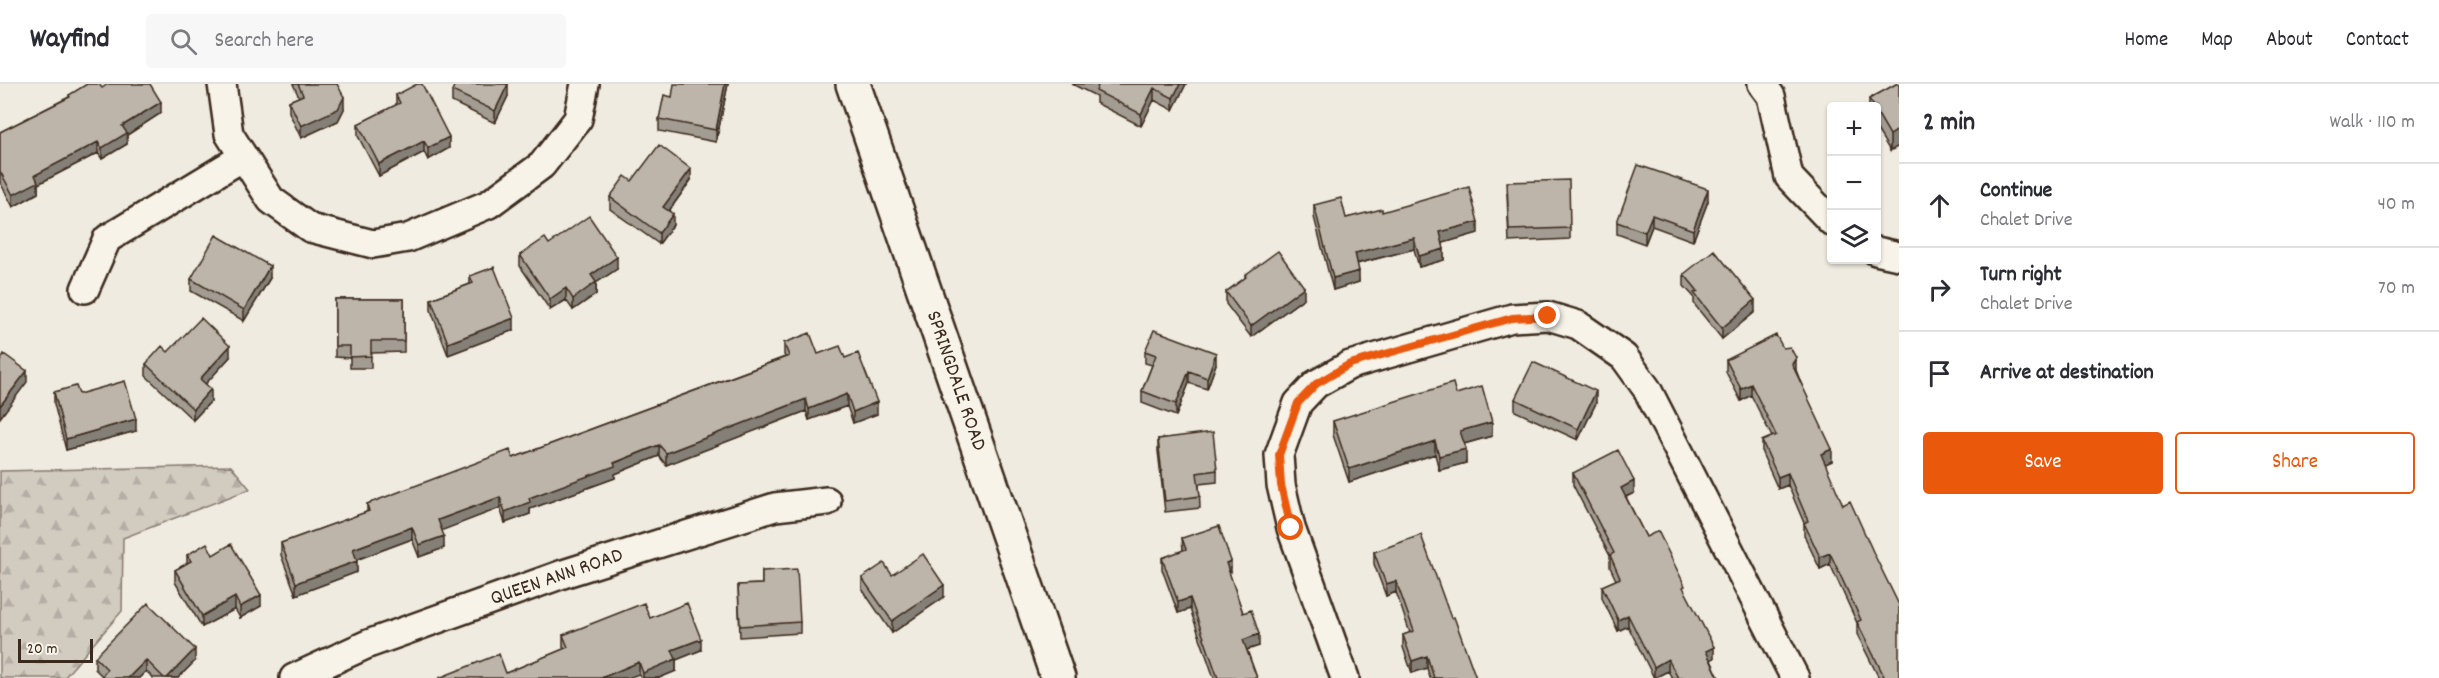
<!DOCTYPE html>
<meta charset="utf-8">
<style>
body{margin:0;font-family:Dekko,sans-serif;background:#f7f7f7;color:#2b2b33}
.controls{position:absolute;right:18px;top:18px;display:grid;overflow:hidden;border-radius:6px;box-shadow:0 2px 4px #0004}
.controls button{width:54px;height:54px;display:grid;place-items:center;padding:0;border:0;border-bottom:2px solid #e1e1e2;background:#fff;color:#2b2b33;font:30px sans-serif}
.scale{position:absolute;left:18px;bottom:15px;width:75px;box-sizing:border-box;padding-left:6px;border:3px solid #3b2a1e;border-top:0;font-size:16px;line-height:21px;white-space:nowrap;color:#3b2a1e;-webkit-text-stroke:4px #f7f3e8;paint-order:stroke}
.stop{position:absolute;width:18px;height:18px;margin:-14px;border:4px solid #ea580c;border-radius:50%;background:#fff}
.stop.end{background:#ea580c;border-color:#fff;box-shadow:0 2px 6px #0008}
.list{margin:0;padding:0;list-style:none}
h2{display:flex;justify-content:space-between;align-items:center;height:78px;margin:0;padding:0 24px;font-size:26px}
h2 small{font-size:20px;font-weight:400;color:#7c7c81}
.list li{display:grid;grid-template-columns:39px 1fr auto;gap:18px;align-items:center;box-sizing:border-box;height:84px;padding:0 24px;border-top:2px solid #e1e1e2}
.list b{display:block;font-size:22px;white-space:nowrap}
.list p{margin:0;font-size:20px;white-space:nowrap;color:#7c7c81}
.list em{font-size:20px;font-style:normal;color:#7c7c81}
.actions{display:flex;gap:12px;padding:18px 24px}
.actions a{flex:1;padding:14px 0;border:2px solid #ea580c;border-radius:6px;text-align:center;font-size:21px;color:#ea580c}
.actions .main{background:#ea580c;color:#fff}
.icon{flex:none;width:33px;height:33px;fill:none;stroke:currentColor;stroke-width:2;stroke-linecap:round;stroke-linejoin:round}
.map{position:relative;flex:none;width:1899px;height:594px;overflow:hidden}
header{display:flex;align-items:center;gap:36px;box-sizing:border-box;height:84px;padding:0 30px;background:#fff;border-bottom:2px solid #e1e1e2}
header strong{font-size:28px}
nav{display:flex;gap:33px;margin-inline-start:auto;font-size:21px}
.search{width:420px;height:54px;background:#f7f7f7;display:flex;align-items:center;gap:15px;box-sizing:border-box;padding:0 21px;border-radius:6px;color:#7c7c81;font-size:22px}
main{display:flex}
aside{flex:1;background:#fff}
.map>svg:first-child{display:block}
.forest{fill:url(#forest-firs);stroke:#867a6f;stroke-width:1.5}
.lines{fill:none;stroke-linecap:round;stroke-linejoin:round}
.street-casing{stroke:#3b2a1e;stroke-width:32}
.secondary-casing{stroke:#3b2a1e;stroke-width:38}
.street{stroke:#f7f3e8;stroke-width:27}
.secondary{stroke:#f7f3e8;stroke-width:33}
.wall{fill:#a39c92;stroke:#3b2a1e;stroke-width:1.5}
.shaded-wall{fill:#847f77;stroke:#3b2a1e;stroke-width:1.5}
.building{fill:#bdb5aa;stroke:#3b2a1e;stroke-width:1.5}
.route{stroke:#ea580c;stroke-width:8}
.labels{text-anchor:middle;dominant-baseline:central;stroke-width:4.5;stroke-linejoin:round;paint-order:stroke}
.street-label{font-size:21px;fill:#3b2a1e;stroke:#f7f3e8}
</style>
<header>
<strong>Wayfind</strong>
<div class="search"><svg class="icon" aria-label="search" viewBox="0 0 24 24"><circle cx="10" cy="10" r="6"/><path d="M15 15l6 6"/></svg>Search here</div>
<nav><a>Home</a><a>Map</a><a>About</a><a>Contact</a></nav>
</header>
<main>
<div class="map">
<svg width="1899" height="594" viewBox="0 0 1899 594">
<defs>
<pattern id="forest-firs" width="22" height="20" patternUnits="userSpaceOnUse" patternTransform="scale(1.5)"><rect width="22" height="20" fill="#d1cbc0"/><path d="M5 1l3.5 6h-7zM16 11l3.5 6h-7z" fill="#b4aea5"/></pattern>
</defs>
<rect width="100%" height="100%" fill="#efebe0"/>
<filter id="ink" filterUnits="userSpaceOnUse"><feTurbulence type="fractalNoise" baseFrequency=".0167" numOctaves="2"/><feDisplacementMap in="SourceGraphic" scale="12" xChannelSelector="R" yChannelSelector="G"/><feConvolveMatrix kernelMatrix="1 2 1 2 8 2 1 2 1" color-interpolation-filters="sRGB"/></filter>
<g filter="url(#ink)">
<path class="forest" d="M231 382 250 405 123 454 122 527 64 594H0V387Z"/>
<g class="lines">
<defs>
<path id="street" d="M222 0 229 50 271 116 310 144 373 160 408 154 489 120 542 81 578 35 585 0
M1762 0 1771 12 1789 93 1832 138
M1876 167 1899 172
M85 205 107 155 243 73
M294 594 368 560 563 490 775 423 827 417
M1345 594 1291 444 1281 401 1279 371 1298 319 1316 300 1350 281 1512 234 1548 232 1578 241 1624 273 1647 305 1795 594"/>
<path id="secondary" d="M853 0 1058 594"/>
</defs>
<use href="#street" class="street-casing"/>
<use href="#secondary" class="secondary-casing"/>
<use href="#street" class="street"/>
<use href="#secondary" class="secondary"/>
</g>
<path class="wall" d="M293 0H337L344 25 338 37 301 54 289 28V17L299 13Z
M728 0 716 58 659 47V35L672 13Z
M1072 0H1186L1173 26 1154 16 1141 42 1096 19V12Z
M1896 0 1890 67 1876 44V22H1869V15Z
M102 4 161 29 127 51V60L102 75 98 69 38 100V109L13 123 0 98V48L69 13V11Z
M452 7 508 12 495 39 452 18Z
M396 11 449 64 428 76 424 68 379 92 358 52V40L396 21Z
M691 96 669 127 673 141 659 160 610 125V113L632 97Z
M1507 110 1570 144V155L1509 158Z
M1708 117 1693 157 1652 142 1645 160 1617 150V138Z
M1314 121 1346 134 1382 128 1478 149 1443 159 1444 176 1419 183 1414 165 1357 180 1359 198 1333 206 1314 133Z
M549 160 617 185 596 199V210L573 226 566 216 550 226 520 182V171Z
M1684 190 1755 228 1722 255 1694 220V213L1684 202Z
M1245 191 1304 214 1251 253 1226 220V208L1245 194Z
M470 192 514 246 448 271 431 226V215L470 200Z
M270 194 244 237 191 207V195Z
M335 215H404V268L371 269V284H350V274L335 273Z
M784 259 818 270 845 274 877 330 853 339 847 322 809 336 806 327 666 381 659 372 615 390V394L530 425V430L505 439 500 424 441 446 444 464 419 473 412 455 356 476 357 488 296 511 281 471V459L367 428V420L513 374 785 273 784 271Z
M1783 264 1796 286 1832 377 1825 380 1899 594H1879L1857 550V539L1830 480 1820 485 1804 451V439L1788 401 1778 405 1762 369V357L1772 353 1751 311 1741 317 1726 288V276Z
M1145 267 1216 280 1207 305 1189 299 1176 332 1142 319V307L1152 281 1145 279Z
M168 268 230 273 205 300 211 317 193 336 146 292V280Z
M54 308 79 310 136 347 66 366 54 320Z
M1456 310 1492 352 1464 360 1466 379 1439 386 1435 370 1349 398 1333 351V337Z
M1515 315 1596 319 1578 356 1515 327Z
M1158 355 1217 386V398L1199 400 1200 424 1165 428 1158 367Z
M1573 389 1634 409 1626 413 1646 453 1685 508 1714 574 1711 576 1719 594H1672L1668 587 1654 594 1628 542 1618 547 1602 514V502L1616 496 1610 483V472L1573 401Z
M1182 454 1231 488 1229 489 1243 529 1259 562 1247 566 1257 594H1214L1190 525 1178 529 1162 485V474L1183 467Z
M1374 468 1451 534 1476 594H1430L1427 584 1412 589 1403 563V551L1410 549 1396 508 1386 512 1374 480Z
M187 471H213L261 522 240 534 235 525 202 543 175 498V486L187 480Z
M762 487 800 538V549L740 553 738 501 762 500Z
M892 491 944 513 892 549 862 505V494Z
M650 534 701 566 676 576V587L659 594H641L639 590 506 589 564 565 563 563V551Z
M95 573 195 577 178 594H153L146 587 139 594H101L102 592 95 585Z"/>
<path class="shaded-wall" d="M508 0V12L495 39V27Z
M725 0H728L716 58V46Z
M1180 0H1186L1173 26V14Z
M1154 4V16L1141 42V30Z
M344 13V25L338 37 301 54V42Z
M161 18V29L127 51V60L102 75V64L122 42Z
M1899 45V62L1890 67V51Z
M449 53V64L428 76V64Z
M424 57V68L379 92V80Z
M98 58V69L38 100V109L13 123V111L35 91Z
M691 85V96L663 135V123Z
M1708 105V117L1693 157V146Z
M673 130V141L659 160V149Z
M1652 131V142L1645 160V148Z
M1478 138V149L1440 160V148Z
M1414 154V165L1355 180V169Z
M1444 165V176L1419 183V172Z
M617 173V185L596 199V210L573 226V215L591 191Z
M270 182V194L244 237V226Z
M1359 187V198L1333 206V194Z
M1304 203V214L1251 253V242Z
M566 204V216L550 226V215Z
M1755 216V228L1722 255V244Z
M514 234V246L448 271V259Z
M230 262V273L200 306V295Z
M1216 269V280L1207 305V294Z
M1796 274V286L1792 291V280Z
M27 287V298L0 334V322Z
M1189 287V299L1176 332V320Z
M1751 300V311L1741 317V305Z
M211 305V317L193 336V325Z
M1596 307V319L1578 356V345Z
M847 310V322L809 336V325Z
M806 315V327L666 381V369Z
M877 318V330L853 339V328Z
M136 335V347L66 366V355Z
M1492 338V352L1460 361V347Z
M1435 357V370L1349 398V385Z
M659 361V372L615 390V394L530 425V430L505 439V428L529 414Z
M1466 365V379L1439 386V372Z
M1832 365V377L1821 382V370Z
M1788 389V401L1778 405V393Z
M1634 397V409L1621 415V404Z
M500 413V424L438 448V436Z
M412 443V455L353 477V465Z
M444 452V464L419 473V461Z
M1830 469V480L1820 485V473Z
M357 477V488L296 511V499Z
M1231 477V488L1226 490V479Z
M1396 497V508L1386 512V500Z
M944 501V513L892 549V537Z
M261 511V522L240 534V523Z
M235 513V525L202 543V532Z
M1190 514V525L1178 529V518Z
M1628 531V542L1618 547V536Z
M1259 550V562L1243 567V556Z
M701 555V566L676 576V587L659 594H643V589L672 566Z
M1714 563V574L1706 578V567Z
M195 565V577L178 594H167Z
M1427 572V584L1412 589V577Z
M1668 575V587L1654 594V583Z
M146 576V587L139 594H128Z
M639 578V590L628 594H601Z"/>
<path class="building" d="M87 0H99L102 4 108 0H150L161 18 122 42 127 49 102 64 98 58 35 91 38 98 13 111 0 87V48L70 13 69 11Z
M298 0H337L344 13 338 25 301 42 289 17 303 11Z
M417 0H422L449 53 428 64 424 57 379 80 358 40 400 19 396 11Z
M455 0H508L495 27 452 7Z
M674 0H725L716 46 659 35 664 11 672 13Z
M1095 0H1180L1173 14 1154 4 1141 30 1096 7 1098 2Z
M1896 0H1899V45L1890 51 1876 27V22H1874L1869 15Z
M659 61 691 85 663 123 673 130 659 149 610 113 625 92 632 97Z
M1638 81 1708 105 1693 146 1652 131 1645 148 1617 138Z
M1569 96 1570 144 1509 146 1507 98Z
M1469 103 1478 138 1440 148 1444 165 1419 172 1414 154 1355 169 1359 187 1333 194 1314 121 1341 114 1346 134 1382 125V128Z
M589 132 617 173 591 191 596 198 573 215 566 204 550 215 520 171 545 154 549 160Z
M216 151 270 182 244 226 191 195Z
M1714 166 1755 216 1722 244 1694 209 1698 207 1684 190Z
M1278 167 1304 203 1251 242 1226 208 1246 193 1245 191Z
M494 183 514 234 448 259 431 215 473 199 470 192Z
M335 215H404V257H371V272L350 273V262H335Z
M201 234 230 262 200 295 211 305 193 325 146 280 162 262 168 268Z
M1154 246 1216 269 1207 294 1189 287 1176 320 1142 307 1156 271 1145 267Z
M810 249 818 270 840 262 845 274 858 269 877 318 853 328 847 310 809 325 806 315 666 369 659 361 614 379 615 382 529 414 530 418 505 428 500 413 438 436 444 452 419 461 412 443 353 465 357 477 296 499 281 459 369 427 367 420 510 366 513 374 789 272 784 259Z
M1776 251 1783 264 1790 263 1796 274 1792 280 1832 365 1821 370 1843 421 1850 417 1875 472 1899 521V594H1885L1857 538 1861 536 1830 469 1820 473 1804 439 1808 437 1788 389 1778 393 1762 357 1776 351 1751 300 1741 305 1726 276Z
M4 270 27 287 0 322V278Z
M1533 278 1596 307 1578 345 1515 315Z
M125 297 136 335 66 355 54 308 76 302 79 310Z
M1453 299 1456 310 1482 302 1492 338 1460 347 1466 365 1439 372 1435 357 1349 385 1333 337Z
M1213 348 1217 386 1197 389 1200 412 1165 417 1158 355Z
M1618 366 1634 397 1621 404 1646 453 1658 447 1685 502 1683 503 1714 563 1706 567 1719 594H1678L1668 575 1654 583 1628 531 1618 536 1602 502 1620 494 1610 471 1614 469 1573 389Z
M1219 442 1231 477 1226 479 1243 529 1251 526 1259 550 1243 556 1257 594H1218L1190 514 1178 518 1162 474 1186 465 1182 454Z
M1421 451 1451 534 1454 533 1476 594H1434L1427 572 1412 577 1403 551 1414 547 1396 497 1386 500 1374 468Z
M207 459 213 471 231 460 261 511 240 523 235 513 202 532 175 486 191 477 187 471Z
M923 470 944 501 892 537 862 494 884 479 892 491Z
M797 485 800 538 740 542 738 501 762 500V487Z
M148 519 195 565 167 594H164L146 576 128 594H101L107 585 95 573Z
M644 519 650 534 687 519 701 555 672 566 676 575 643 589 639 578 601 594H439L499 570 506 589 568 563 563 551Z"/>
</g>
<g class="lines" filter="url(#ink)">
<path class="route" d="M1291 444 1281 401 1279 371 1298 319 1316 300 1350 280 1512 234 1548 232"/>
</g>
<g class="labels">
<g class="street-label">
<text transform="translate(955 297) rotate(71)">SPRINGDALE ROAD</text>
<text transform="translate(557 494) rotate(-19)">QUEEN ANN ROAD</text>
</g>
</g>
</svg>
<div class="controls">
<button>+</button>
<button>−</button>
<button><svg class="icon" aria-label="layers" viewBox="0 0 24 24"><path d="M12 4l9 5-9 5-9-5zM3 14l9 5 9-5"/></svg></button>
</div>
<div class="scale">20 m</div>
<div class="stop" style="left:1291px;top:444px"></div>
<div class="stop end" style="left:1548px;top:232px"></div>
</div>
<aside>
<h2>2 min<small>Walk · 110 m</small></h2>
<ul class="list">
<li><svg class="icon" aria-label="ahead" viewBox="0 0 24 24"><path d="M12 20V5M6 11l6-6 6 6"/></svg><div><b>Continue</b><p>Chalet Drive</p></div><em>40 m</em></li>
<li><svg class="icon" aria-label="right" viewBox="0 0 24 24"><path d="M7 20v-9h11M14 6l5 5-5 5"/></svg><div><b>Turn right</b><p>Chalet Drive</p></div><em>70 m</em></li>
<li><svg class="icon" aria-label="arrive" viewBox="0 0 24 24"><path d="M6 21V4h12l-3 4 3 4H6"/></svg><div><b>Arrive at destination</b></div></li>
</ul>
<div class="actions"><a class="main">Save</a><a>Share</a></div>
</aside>
</main>
